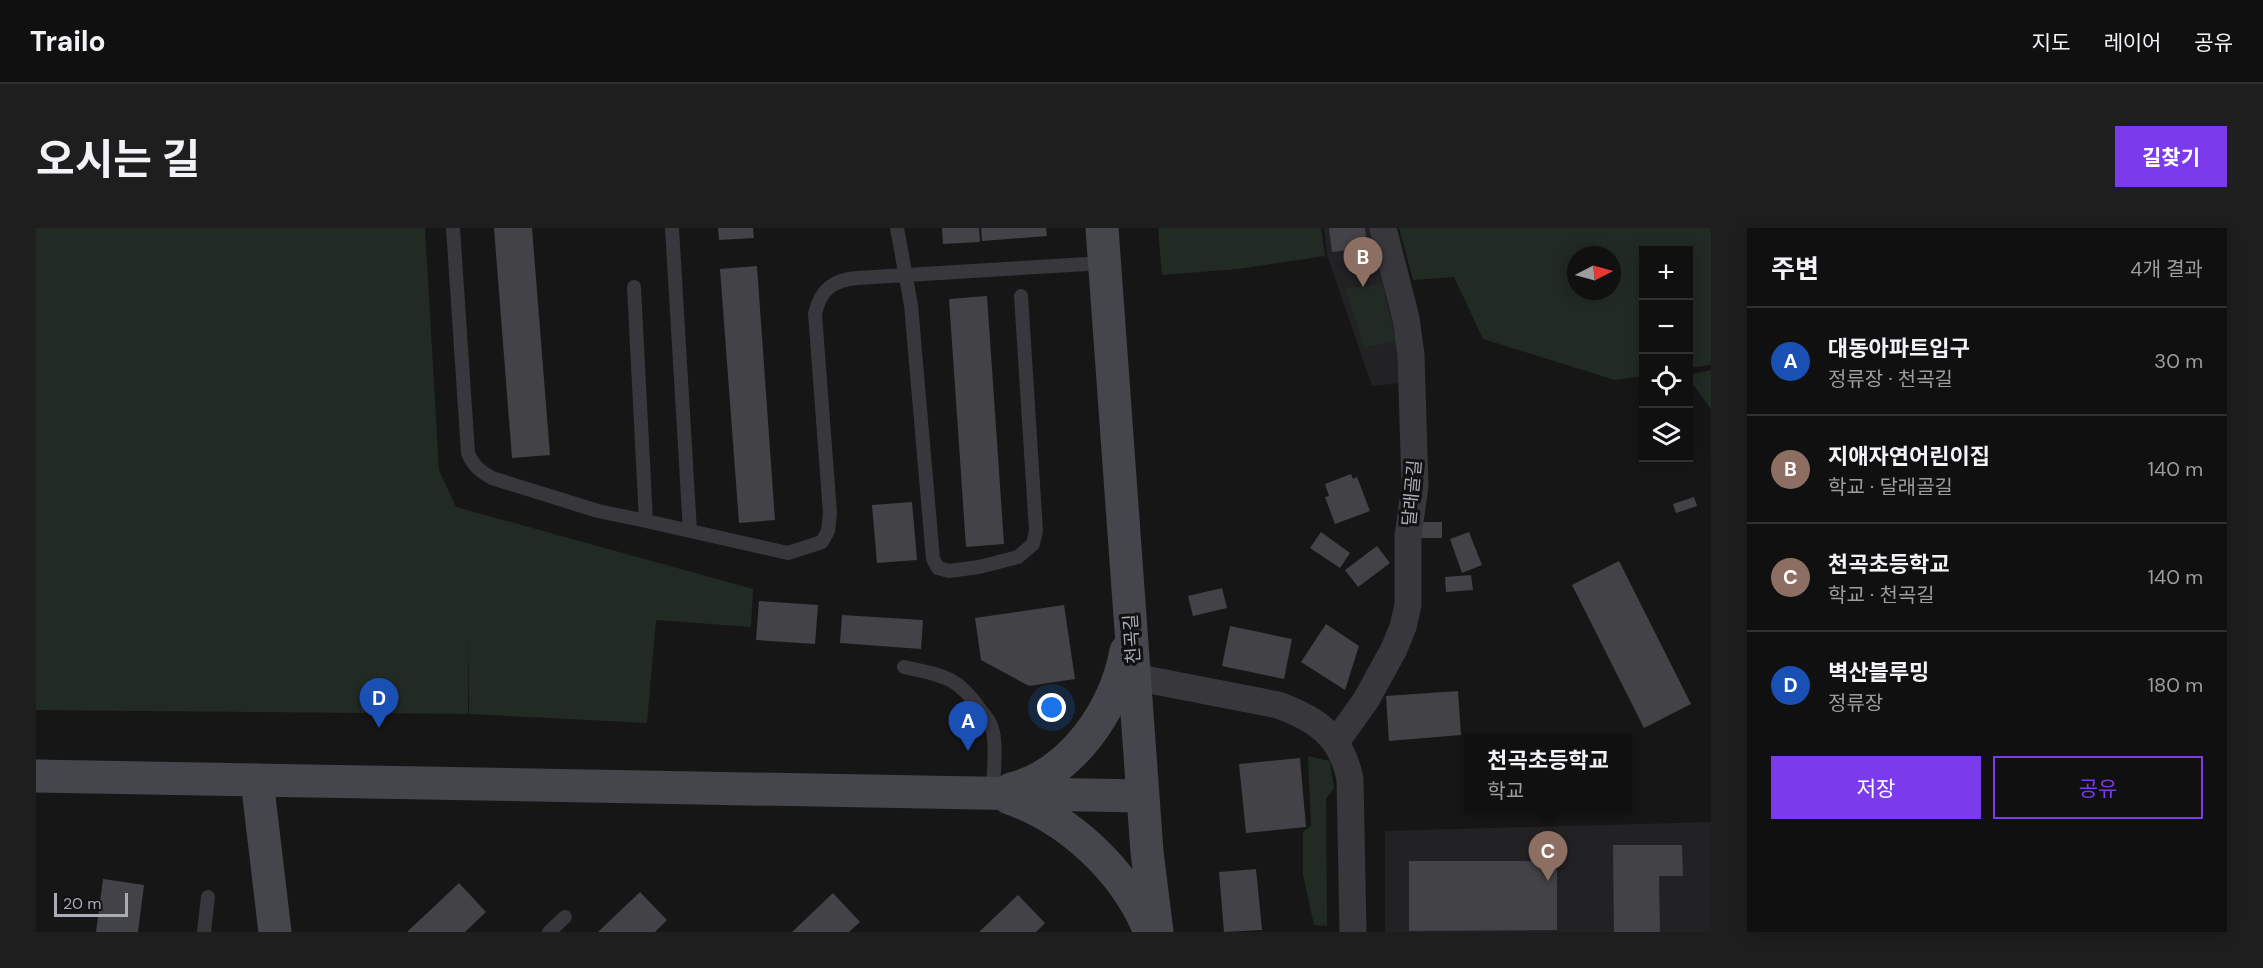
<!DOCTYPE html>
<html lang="ko">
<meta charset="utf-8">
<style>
body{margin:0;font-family:"DM Sans","Noto Sans KR",sans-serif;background:#1e1e1f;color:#f1f3f6}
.controls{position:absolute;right:18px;top:18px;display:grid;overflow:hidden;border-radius:0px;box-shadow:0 3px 15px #0003}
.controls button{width:54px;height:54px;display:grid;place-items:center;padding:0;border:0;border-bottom:2px solid #303031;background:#101011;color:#f1f3f6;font:30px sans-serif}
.compass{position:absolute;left:1531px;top:18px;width:54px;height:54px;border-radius:50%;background:#101011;box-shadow:0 3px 15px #0003;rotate:84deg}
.scale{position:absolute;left:18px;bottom:15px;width:74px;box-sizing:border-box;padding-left:6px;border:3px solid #a9abb6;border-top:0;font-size:16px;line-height:21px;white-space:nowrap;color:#a9abb6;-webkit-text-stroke:4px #111112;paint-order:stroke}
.you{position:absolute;left:1016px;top:480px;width:21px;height:21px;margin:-15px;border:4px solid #fff;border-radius:50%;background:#1a73e8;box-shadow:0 0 0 9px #1a73e833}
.badge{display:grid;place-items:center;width:39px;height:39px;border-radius:50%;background:#7c3aed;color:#fff;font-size:20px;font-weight:700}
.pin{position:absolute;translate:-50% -50px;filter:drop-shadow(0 2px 3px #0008)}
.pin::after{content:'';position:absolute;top:32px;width:21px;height:18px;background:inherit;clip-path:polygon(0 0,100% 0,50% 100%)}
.popup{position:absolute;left:1428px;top:506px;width:168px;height:78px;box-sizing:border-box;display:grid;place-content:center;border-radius:0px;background:#101011;filter:drop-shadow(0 2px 4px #0005);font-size:20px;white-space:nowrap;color:#9c9d9f}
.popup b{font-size:22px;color:#f1f3f6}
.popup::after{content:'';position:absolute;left:50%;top:100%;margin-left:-12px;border:12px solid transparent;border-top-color:#101011}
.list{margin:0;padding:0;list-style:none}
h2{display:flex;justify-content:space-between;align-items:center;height:78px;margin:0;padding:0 24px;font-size:26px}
h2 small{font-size:20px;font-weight:400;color:#9c9d9f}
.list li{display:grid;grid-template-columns:39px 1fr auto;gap:18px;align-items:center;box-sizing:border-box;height:108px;padding:0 24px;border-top:2px solid #303031}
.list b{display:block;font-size:22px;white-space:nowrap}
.list p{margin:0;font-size:20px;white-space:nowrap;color:#9c9d9f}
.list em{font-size:20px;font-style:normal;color:#9c9d9f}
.actions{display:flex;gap:12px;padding:18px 24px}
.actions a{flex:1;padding:14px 0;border:2px solid #7c3aed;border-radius:0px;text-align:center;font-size:21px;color:#7c3aed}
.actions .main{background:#7c3aed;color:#fff}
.icon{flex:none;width:33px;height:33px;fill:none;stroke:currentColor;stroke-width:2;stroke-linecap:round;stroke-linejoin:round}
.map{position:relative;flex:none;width:1675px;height:704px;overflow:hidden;border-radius:0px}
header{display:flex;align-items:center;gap:36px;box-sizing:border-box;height:84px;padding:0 30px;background:#101011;border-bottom:2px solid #303031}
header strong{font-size:28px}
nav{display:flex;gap:33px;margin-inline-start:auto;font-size:21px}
.intro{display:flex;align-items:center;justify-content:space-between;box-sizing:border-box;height:144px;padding:0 36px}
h1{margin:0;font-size:42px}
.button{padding:15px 27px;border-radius:0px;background:#7c3aed;color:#fff;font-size:21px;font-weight:700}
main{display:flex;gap:36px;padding:0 36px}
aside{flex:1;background:#101011;border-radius:0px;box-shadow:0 3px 15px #0003}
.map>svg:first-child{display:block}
.built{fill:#222224}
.green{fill:#222a24;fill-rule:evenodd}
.building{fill:#434347}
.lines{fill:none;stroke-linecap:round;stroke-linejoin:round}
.lane{stroke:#37373c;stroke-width:14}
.street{stroke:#37373c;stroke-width:27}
.secondary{stroke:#45464c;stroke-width:33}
.labels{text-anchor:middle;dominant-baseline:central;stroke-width:6;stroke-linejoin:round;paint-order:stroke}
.street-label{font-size:18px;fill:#a9abb6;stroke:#111112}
</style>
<header>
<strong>Trailo</strong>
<nav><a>지도</a><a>레이어</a><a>공유</a></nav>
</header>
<div class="intro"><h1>오시는 길</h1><a class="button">길찾기</a></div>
<main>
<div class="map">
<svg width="1675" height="704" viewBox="0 0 1675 704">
<rect width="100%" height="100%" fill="#161617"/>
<path class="built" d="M1288 0H1335L1361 90 1365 155 1336 158 1291 27Z
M1675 594V704H1349V603Z"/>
<path class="green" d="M0 0H389L403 242 420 279 717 361 715 399 620 392 611 495 433 486 432 405V486L0 482Z
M1122 0H1285L1289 28 1202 41 1126 47Z
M1363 0H1675V137L1653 140 1652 22H1608L1607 148 1579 152 1447 111 1418 49 1377 52ZM1540 27H1576V63H1540Z
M1346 56 1360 114 1328 119 1309 60Z
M1675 142V181L1653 151 1652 147Z
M1272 528 1294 533 1298 560 1290 571 1291 698 1278 697 1267 647V604L1275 598Z"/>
<path class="building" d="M458 0H496L514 227 476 230Z
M682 0H717L718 10 683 12Z
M906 0H943L944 14 907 16Z
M945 0H1010L1011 8 946 13Z
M1293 0H1329L1331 20 1296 24Z
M721 38 739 292 703 295 684 41Z
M951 68 968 316 930 319 913 71Z
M1315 246 1317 251 1321 249 1334 283 1299 296 1289 269 1293 268 1289 256Z
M1658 269 1661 278 1640 285 1637 276Z
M876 274 881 332 841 335 836 277Z
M1381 294H1406V310H1381Z
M1285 304 1314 325 1304 340 1274 320Z
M1433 304 1446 337 1426 345 1414 311Z
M1341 318 1354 335 1322 359 1309 342Z
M1583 333 1655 476 1608 500 1536 357Z
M1435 347 1437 362 1410 364 1409 349Z
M1186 360 1191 380 1157 388 1152 368Z
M723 373 782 377 779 416 720 412Z
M1028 377 1039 451 993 458 945 432 939 390Z
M806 387 887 392 885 421 804 415Z
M1290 396 1323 418 1309 462 1265 434Z
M1194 398 1256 411 1248 451 1186 438Z
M1422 463 1425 507 1353 513 1350 468Z
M1264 530 1270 599 1210 605 1203 536Z
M1577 617H1646L1647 648H1623L1624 704H1578Z
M1373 633H1521V702L1373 703Z
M1220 641 1226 702 1188 704 1183 644Z
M67 651 108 657 102 704H60Z
M423 655 450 684 429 704H371Z
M604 664 631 692 619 704H562Z
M797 665 824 694 813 704H756Z
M982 667 1009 695 1000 704H943Z"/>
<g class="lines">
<path class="lane" d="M417 0 432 225C437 238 444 243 456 250L562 283 610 293 598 59
M636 0 654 303
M861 0 875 77 897 331 902 340 913 343 943 339 982 329 997 316 1000 303 985 68
M610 293 752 325 786 314 792 303 794 285 779 86C784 62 797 52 821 50L1068 35
M868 439C905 447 921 448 943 480 949 488 955 494 957 504 961 523 957 545 957 565
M168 704 172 669
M513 704 529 689"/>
<path class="street" d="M1098 449 1242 477C1281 491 1306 509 1314 551L1317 704
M1300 514 1330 472 1358 421 1367 399 1372 377V308L1379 258 1375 127 1370 90 1347 0"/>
<path class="secondary" d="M1066 0 1111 624 1121 704
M0 548 1107 568
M221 552 239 704
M975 561C1036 546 1079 482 1090 423
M973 570C1034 591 1090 644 1114 704"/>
</g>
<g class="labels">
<g class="street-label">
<text transform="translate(1376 265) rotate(-85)">달래골길</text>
<text transform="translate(1096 411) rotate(-94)">천곡길</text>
</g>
</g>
</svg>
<div class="controls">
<button>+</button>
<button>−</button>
<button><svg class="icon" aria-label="locate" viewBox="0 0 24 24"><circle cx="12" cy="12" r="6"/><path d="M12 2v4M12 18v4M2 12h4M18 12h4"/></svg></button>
<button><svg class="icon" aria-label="layers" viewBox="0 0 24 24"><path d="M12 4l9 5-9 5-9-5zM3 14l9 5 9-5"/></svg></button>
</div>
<svg class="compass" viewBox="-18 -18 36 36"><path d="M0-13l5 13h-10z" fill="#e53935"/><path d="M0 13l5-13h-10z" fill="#9c9d9f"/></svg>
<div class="scale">20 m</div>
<div class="you"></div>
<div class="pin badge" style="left:932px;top:523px;background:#1a4fb4">A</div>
<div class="pin badge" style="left:1327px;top:59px;background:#8d6e63">B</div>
<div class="pin badge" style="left:1512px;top:653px;background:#8d6e63">C</div>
<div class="popup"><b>천곡초등학교</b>학교</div>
<div class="pin badge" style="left:343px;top:500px;background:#1a4fb4">D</div>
</div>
<aside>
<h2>주변<small>4개 결과</small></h2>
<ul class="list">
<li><span class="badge" style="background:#1a4fb4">A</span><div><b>대동아파트입구</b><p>정류장 · 천곡길</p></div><em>30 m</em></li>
<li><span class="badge" style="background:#8d6e63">B</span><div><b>지애자연어린이집</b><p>학교 · 달래골길</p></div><em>140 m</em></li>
<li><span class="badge" style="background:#8d6e63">C</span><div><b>천곡초등학교</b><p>학교 · 천곡길</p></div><em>140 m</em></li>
<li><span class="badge" style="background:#1a4fb4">D</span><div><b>벽산블루밍</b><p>정류장</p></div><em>180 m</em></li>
</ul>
<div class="actions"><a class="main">저장</a><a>공유</a></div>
</aside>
</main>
